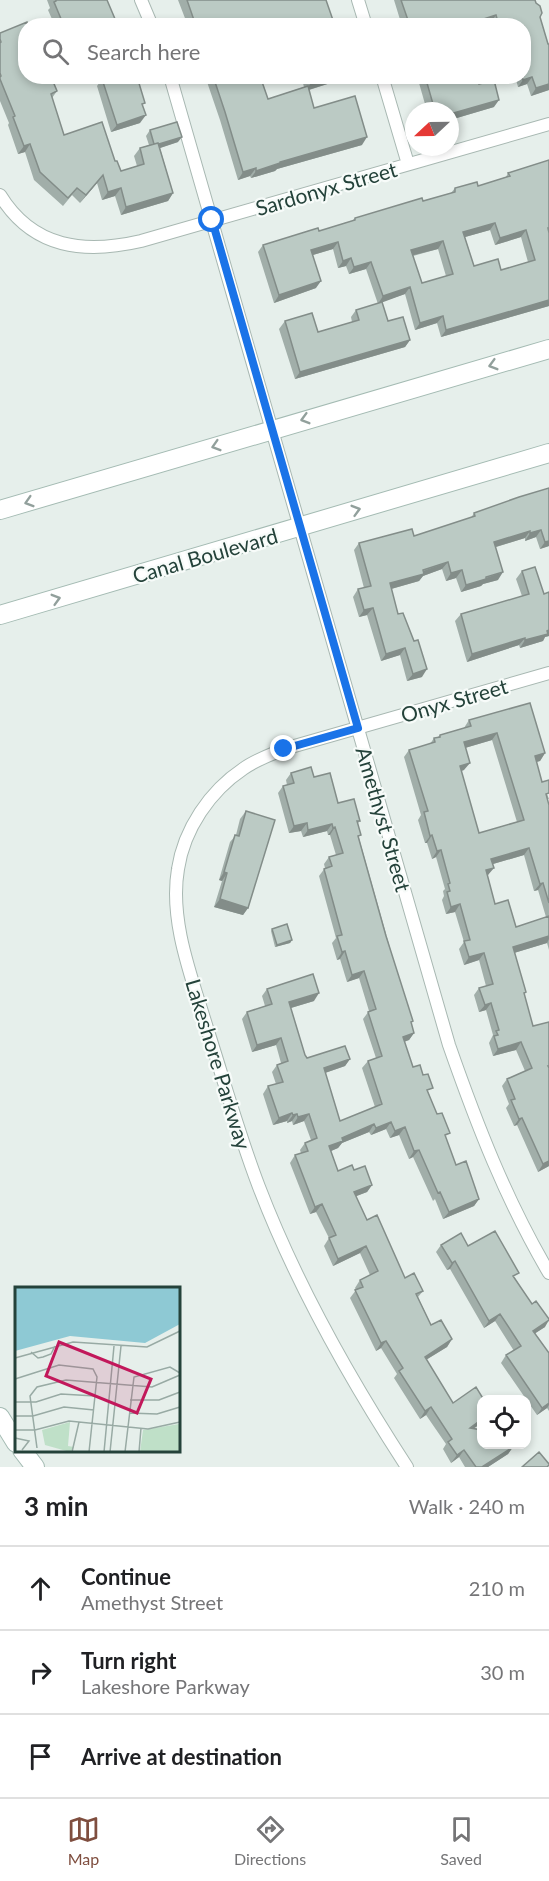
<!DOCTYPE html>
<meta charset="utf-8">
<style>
body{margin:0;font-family:Lato,sans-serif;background:#f6f6f6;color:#202124}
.controls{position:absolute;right:18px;bottom:18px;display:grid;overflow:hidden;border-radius:12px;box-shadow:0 3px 9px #0003}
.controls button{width:54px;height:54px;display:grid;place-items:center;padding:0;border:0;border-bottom:2px solid #e0e0e0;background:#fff;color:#202124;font:30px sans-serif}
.compass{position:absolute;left:405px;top:102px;width:54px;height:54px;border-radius:50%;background:#fff;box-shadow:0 3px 9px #0003;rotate:248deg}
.stop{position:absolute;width:18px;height:18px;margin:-14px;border:4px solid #1a73e8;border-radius:50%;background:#fff}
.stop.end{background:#1a73e8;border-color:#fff;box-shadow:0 2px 6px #0008}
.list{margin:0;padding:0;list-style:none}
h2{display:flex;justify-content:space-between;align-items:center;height:78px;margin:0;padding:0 24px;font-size:26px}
h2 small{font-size:20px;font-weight:400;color:#757577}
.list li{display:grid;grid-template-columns:39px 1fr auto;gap:18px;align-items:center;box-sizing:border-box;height:84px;padding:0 24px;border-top:2px solid #e0e0e0}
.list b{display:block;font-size:22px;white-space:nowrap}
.list p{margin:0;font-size:20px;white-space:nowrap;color:#757577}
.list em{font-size:20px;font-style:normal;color:#757577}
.icon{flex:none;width:33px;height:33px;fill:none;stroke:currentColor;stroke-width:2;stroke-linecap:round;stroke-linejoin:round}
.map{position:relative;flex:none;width:549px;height:1467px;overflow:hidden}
.search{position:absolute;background:#fff;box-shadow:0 3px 9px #0003;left:18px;right:18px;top:18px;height:66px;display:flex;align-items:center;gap:15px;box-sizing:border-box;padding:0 21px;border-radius:24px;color:#757577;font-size:22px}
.sheet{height:330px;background:#fff}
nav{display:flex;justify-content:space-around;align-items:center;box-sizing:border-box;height:84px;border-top:2px solid #e0e0e0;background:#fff;font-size:16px;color:#757577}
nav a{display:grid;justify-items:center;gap:3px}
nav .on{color:#7f4e3f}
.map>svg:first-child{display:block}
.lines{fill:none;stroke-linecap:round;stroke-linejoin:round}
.street-casing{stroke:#a8b8b2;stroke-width:14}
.secondary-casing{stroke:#a4bbb3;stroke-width:20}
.street{stroke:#fff;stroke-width:12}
.secondary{stroke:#fff;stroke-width:18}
.wall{fill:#a1aea9;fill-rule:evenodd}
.shaded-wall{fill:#838d89}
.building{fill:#bbcac4;stroke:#838d89;stroke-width:1.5;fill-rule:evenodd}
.oneway{stroke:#92a09c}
.route{stroke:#1a73e8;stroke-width:8}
.labels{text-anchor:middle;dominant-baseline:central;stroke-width:4.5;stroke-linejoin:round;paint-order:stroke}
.street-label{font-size:21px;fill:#24423a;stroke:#f7fbf9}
.inset-road{fill:none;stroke:#98aaa4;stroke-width:1.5}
.view{fill:#c2185b;fill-opacity:0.15;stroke:#c2185b;stroke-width:3}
.inset-edge{fill:none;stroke:#24423a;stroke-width:3}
</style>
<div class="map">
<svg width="549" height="1467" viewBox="0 0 549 1467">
<rect width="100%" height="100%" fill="#e6efeb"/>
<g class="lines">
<defs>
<path id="street" d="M141 0 152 26
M358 0 366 26
M170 76 449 1045C477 1125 506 1200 549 1273
M382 76 408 164
M0 195C33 249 85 254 141 241L549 124
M407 1467C349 1378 297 1286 259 1187 239 1135 224 1081 207 1028 192 978 169 921 178 869 184 829 210 791 243 769 255 760 270 755 284 749L549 673"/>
<path id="secondary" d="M0 510 549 349
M0 615 549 453
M0 1417 16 1443
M22 1450 35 1467"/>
</defs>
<use href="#street" class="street-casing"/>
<use href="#secondary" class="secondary-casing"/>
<use href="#street" class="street"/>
<use href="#secondary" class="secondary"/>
</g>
<path class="wall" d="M47 0H107L118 26H55L48 10 50 8Z
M178 0H326L335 26H188Z
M394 0H535L548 44H549V90L531 96 527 84 518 87 515 76H524V26H492L491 22 480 26H402Z
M0 33 26 76 54 83 57 91 52 98 64 135 115 161 121 171 137 166 134 156 140 148 149 145 146 136 150 130 178 142 160 148 173 193 168 201 121 215 115 196 102 200 97 183 80 203 72 195 63 206 34 180 25 152 18 154 8 125 9 123 0 101Z
M205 76H260L268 99 304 87 301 76H345L343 79 309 90 314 108 362 145 277 169 275 171 251 178 250 176 238 180 220 120Z
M417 76H477L479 84 494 107 450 120V111H427Z
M102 79 134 81 143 106 140 123 111 132 97 86Z
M549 160V306L441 337 437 323 415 330 405 294 381 302 388 321 410 340 405 347 295 379 279 329 285 321 318 332 352 322 351 317 356 310 378 304 366 269 349 274 346 266 338 268 333 249 313 255 316 288 274 303 258 252 263 245 319 231 352 221 355 218 423 201 451 193 455 188 478 186 506 177 508 173ZM490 230 495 245 521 237 528 262 501 270 474 266 465 237ZM438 249 446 276 422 283 413 256Z
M549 488V546L540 549 536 537 525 541V538L496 547 498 580 483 584 481 586 461 592 456 578 446 581 442 569 423 576 419 581 391 589 398 614 422 677 407 681 400 655 381 661 367 615 359 617 353 597 358 589 364 588 354 550 359 543 414 536 471 518 474 513Z
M522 571 544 594 549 592V636L545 637 543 641 520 648 519 645 467 662 455 621 461 614 522 596 516 579Z
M469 720 545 753 540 761 536 762 542 782 549 799H547L549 805V950L547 943 514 953 526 992 524 995 549 1166 538 1172 517 1125 514 1126 506 1108 509 1104 502 1086 507 1079 525 1071 516 1050 493 1056 489 1043 493 1035 486 1010 479 1012 474 995 479 988 486 986 479 960 464 965 459 949 464 942 455 912 446 914 442 900 444 896 443 891 445 889 436 857 432 859 427 843H425L418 820 421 815 404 757 409 750 430 744 434 738 438 737 440 735 464 728ZM492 740 517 822 479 833 461 771 464 770 465 748ZM524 855 534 891 538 890 546 917 516 927 495 904 487 875H488L493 864Z
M291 773 314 777 338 803 360 821 358 823 359 838 414 1033 409 1040 404 1042 413 1067 429 1094 456 1165 479 1199 474 1206 443 1219 435 1199 433 1201 413 1157 409 1159 399 1135 390 1138 386 1129 371 1135 369 1132 342 1143 338 1148 331 1151 338 1171 354 1170 372 1185 367 1192 356 1196 367 1220 405 1278 423 1291 418 1297 431 1325 452 1339 447 1347 426 1360 453 1403 474 1428 513 1447 508 1454 488 1467H465L459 1457 451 1463 443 1449 446 1444 426 1415 420 1419 394 1378 397 1374 381 1348 376 1351 350 1298 356 1290 355 1288 360 1280 370 1275 360 1253 333 1266 324 1246 329 1238 316 1212 310 1214 290 1163 295 1155 301 1153 300 1150 305 1143 311 1140 304 1121 293 1125 292 1121 287 1123V1121L273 1125 263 1094 268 1086 276 1084 272 1072 277 1065 281 1063 276 1045 252 1052 242 1019 247 1012 265 1006 262 996 267 989 314 1001 291 1008 305 1055 307 1058 350 1059 345 1066 325 1073 340 1121 375 1107 362 1068 368 1061 376 1058 363 1019 369 1011 359 978 347 982 340 959 337 960 332 943 336 938 319 876 325 868 324 864 329 857 336 855 330 835H328L327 831 303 837 301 831 289 833 278 793 283 786 287 785 286 780Z
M246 811 248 908 243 915 214 907 222 881 219 880 230 842 236 835 240 819Z
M272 929 292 940 290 943 275 947 271 931Z
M441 1245 468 1246 515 1278 545 1327 535 1333 549 1353V1411L547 1408 537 1415 501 1363 506 1355 514 1351 495 1321 484 1328 450 1269 447 1270 436 1252Z"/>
<path class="shaded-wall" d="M496 15 491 22 480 26H461Z
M57 76H69L47 86 52 79Z
M332 76H345L343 79 305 91 311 83Z
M532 77 527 84 518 87 523 80Z
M549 84V90L531 96 536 88Z
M499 100 494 107 450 120V114Z
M146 115 140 123 111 132 117 125Z
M182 137 178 142 151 151 155 145Z
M367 137 362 145 277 169 275 171 251 178 256 171 280 162Z
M30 144 25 152 18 154 24 146Z
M256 168 250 176 238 180 243 172Z
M103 175 97 183 80 203 86 195Z
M121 188 115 196 102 200 108 192Z
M173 193 168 201 121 215 126 207Z
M495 223 490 230 458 239 463 232Z
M526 230 521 237 495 245 500 238Z
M443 241 438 249 406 257 411 250Z
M338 242 333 249 306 257 311 250Z
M351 258 346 266 338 268 343 261Z
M371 262 366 269 349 274 354 267Z
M321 281 316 288 274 303 279 295Z
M410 287 405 294 378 304 383 296Z
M549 300V306L441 337 446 330Z
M443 316 437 323 415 330 420 323Z
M410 340 405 347 295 379 300 372Z
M541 530 536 537 525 541 530 533Z
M530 531 525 538 489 549 494 542Z
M549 541V546L540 549 545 542Z
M448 562 442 569 423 576 419 581 384 591 390 583Z
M462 570 456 578 446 581 451 573Z
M503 572 498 580 483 584 481 586 461 592 466 585Z
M373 608 367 615 359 617 364 610Z
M549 630V636L545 637 543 641 520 648 525 640Z
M525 638 519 645 467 662 472 654Z
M405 648 400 655 381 661 386 654Z
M427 669 422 677 407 681 413 674Z
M497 733 492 740 458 750 464 742Z
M545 753 540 761 529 764 535 756Z
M470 763 464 770 455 773 460 766Z
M307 823 301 831 289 833 294 826Z
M332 824 327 831 303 837 308 830Z
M335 827 330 835H328L333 828Z
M432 835 427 843H425L430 836Z
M529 848 524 855 486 866 491 859Z
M441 850 436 857 432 859 437 851Z
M494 868 488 875 480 877 486 870Z
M224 872 227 873 222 881 219 880Z
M543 883 538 890 534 891 540 884Z
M220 899 248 908 243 915 214 907Z
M460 904 455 912 446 914 451 907Z
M549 936V939L547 943 507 955 513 947Z
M292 940 290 943 275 947 277 945Z
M345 951 340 959 337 960 342 952Z
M484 953 479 960 464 965 469 957Z
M364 971 359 978 347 982 352 975Z
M319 993 314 1001 284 1010 289 1002Z
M491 1003 486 1010 479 1012 485 1005Z
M414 1033 409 1040 397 1044 403 1037Z
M281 1038 276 1045 252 1052 257 1045Z
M521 1042 516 1050 493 1056 498 1049Z
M350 1059 345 1066 319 1075 324 1068Z
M292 1113 287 1121 273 1125 279 1118Z
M297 1114 292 1121 287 1123 293 1115Z
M309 1114 304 1121 293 1125 298 1117Z
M522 1118 517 1125 514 1126 519 1119Z
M391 1122 386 1129 371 1135 376 1128Z
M374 1124 369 1132 342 1143 338 1148 324 1154 329 1146 342 1138Z
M405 1127 399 1135 390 1138 395 1131Z
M419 1150 413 1157 409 1159 414 1151Z
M549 1161V1166L538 1172 543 1164Z
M372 1185 367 1192 349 1199 354 1192Z
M479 1199 474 1206 443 1219 449 1212Z
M322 1204 316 1212 310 1214 315 1207Z
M366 1246 360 1253 333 1266 338 1259Z
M455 1261 450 1269 447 1270 452 1263Z
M500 1314 495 1321 484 1328 489 1321Z
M549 1320 545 1327 528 1338 533 1331Z
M452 1339 447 1347 419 1364 425 1357Z
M386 1341 381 1348 376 1351 381 1343Z
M549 1403V1405L547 1408 537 1415 542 1408Z
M431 1407 426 1415 420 1419 425 1411Z
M482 1419V1423L464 1435 470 1428Z
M513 1447 508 1454 488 1467H482Z
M464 1450 459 1457 451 1463 457 1455Z"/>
<path class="building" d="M56 0H107L118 26H64L54 2 56 1Z
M187 0H326L335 26H196Z
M401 0H535L536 3 540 6 542 13 540 17 548 44H549V84L536 88 532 77 523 80 522 76H524V26H499L496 15 462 26H410Z
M27 22 28 26H26V76H57L52 79 57 91 51 94 64 135 102 122 115 161H117L121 171 144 164 140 148 158 143 173 193 126 207 121 188 108 192 103 175 86 195 77 188 68 198 40 172 30 144 24 146 13 117 15 116 0 79V77L1 76 0 73V43L1 42 0 39V33Z
M109 76H133L134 81 138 80 145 103 142 104 146 115 117 125 102 79Z
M213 76H260L268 99 308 86 314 108 355 96 367 137 280 162V163L256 171V168L243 172 225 112Z
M309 76H332L311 83Z
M425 76H477L479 84 494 80 499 100 450 114V111H435Z
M177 122 182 137 159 144 158 143 154 144 150 130Z
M549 160V228H548L549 233V300L446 330 443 316 420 323 410 287 383 296 371 262 354 267 351 258 343 261 338 242 311 250 321 281 279 295 263 245 318 228 319 231 355 220V218L422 198 423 201 455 192V188L477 182 478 186 510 176 508 173ZM495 223 500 238 526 230 535 260 501 270 498 259 474 266 463 232ZM443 241 453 274 422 283 411 250Z
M382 302 388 321 403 317 410 340 300 372 285 321 312 313 318 332 359 320 356 310Z
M549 488V541L545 542 541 530 530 533V531L494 542 503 572 486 577V579L466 585 462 570 451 573 448 562 423 570 424 574 390 583 398 614 403 613 414 641 418 640 427 669 413 674 405 648 386 654 373 608 364 610 358 589 371 586 359 543 412 529 414 536 475 516 474 513 519 497Z
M535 567 544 594 549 592V630L547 631 548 634 525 640V638L472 654 461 614 529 594 522 571Z
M530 703 545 753 535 756 542 782 549 780V793L546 794 549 805V903L543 883 540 884 529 848 491 859 494 868 486 870 495 904 508 900 516 927 549 916V936L513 947 526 992 524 993 533 1026 549 1022V1066H548L549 1068V1161L543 1164 522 1118 519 1119 511 1100 515 1099 507 1079 532 1068 521 1042 498 1049 494 1036 498 1035 496 1031 499 1030 491 1003 485 1005 479 988 493 984 484 953 469 957 464 941 470 940 460 904 451 907 447 892 450 891 448 884 450 883 441 850 437 851 432 835 430 836 424 812 428 811 409 750 435 742 434 738 440 737V735L471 726 469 720ZM497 733 524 820 479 833 460 766 470 763 464 742Z
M311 767 314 777 330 773 338 803 354 799 360 821H357L361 835 358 836 386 936 413 1021 411 1022 414 1033 403 1037 413 1067 420 1065 423 1075 428 1074 433 1088 427 1090 437 1114 442 1113 450 1133 445 1135 456 1165 466 1161 479 1199 449 1212 440 1192 438 1193 419 1150 414 1151 405 1127 395 1131 391 1122 376 1128 374 1124 342 1138 343 1141 329 1146 338 1171 352 1165 354 1170 365 1166 372 1185 354 1192 367 1220 377 1215 405 1278 414 1273 423 1291 416 1294 431 1325 441 1320 452 1339 425 1357 453 1403 476 1387 484 1400H482V1419L470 1428 482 1430V1444H511L513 1447 482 1467H476L464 1450 457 1455 448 1442 452 1439 431 1407 425 1411 399 1371 403 1368 386 1341 381 1343 355 1290 363 1287 360 1280 378 1271 366 1246 338 1259 329 1238 336 1235 322 1204 315 1207 295 1155 308 1151 305 1143 317 1138 309 1114 298 1117 297 1114 293 1115 292 1113 279 1118 268 1086 283 1082 277 1065 288 1061 281 1038 257 1045 247 1012 272 1004 267 989 313 974 319 993 289 1002 305 1055 307 1058 345 1046 350 1059 324 1068 340 1121 382 1104 368 1061 382 1056 368 1012 376 1009 364 971 352 975 345 951 342 952 337 936 342 935 324 869 332 866 329 857 343 853 335 827 333 828 332 824 308 830 307 823 294 826 283 786 294 783 291 773Z
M246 811 275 820 248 908 220 899 227 873 224 872 235 835 239 836Z
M287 924 292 940 277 945 272 929Z
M495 1231 519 1273 513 1276 532 1304 536 1301 549 1319V1320L533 1331 549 1353V1403L542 1408 506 1355 521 1346 500 1314 489 1321 455 1261 452 1263 441 1245 461 1233 468 1246Z
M539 1452 549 1464V1465L547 1467H522Z"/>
<defs><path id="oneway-chevron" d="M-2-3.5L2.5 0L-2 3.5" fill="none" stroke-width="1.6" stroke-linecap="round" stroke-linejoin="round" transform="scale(1.5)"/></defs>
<g class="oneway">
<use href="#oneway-chevron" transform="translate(493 365) rotate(164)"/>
<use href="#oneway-chevron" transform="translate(305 419) rotate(164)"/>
<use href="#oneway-chevron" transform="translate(216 446) rotate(163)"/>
<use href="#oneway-chevron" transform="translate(29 502) rotate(163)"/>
<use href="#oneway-chevron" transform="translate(356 510) rotate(-16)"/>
<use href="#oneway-chevron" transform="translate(56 599) rotate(-16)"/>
</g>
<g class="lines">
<path class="route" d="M212 220 358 728 284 749"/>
</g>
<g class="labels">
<g class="street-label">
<text transform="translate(326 188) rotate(-16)">Sardonyx Street</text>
<text transform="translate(205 555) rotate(-16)">Canal Boulevard</text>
<text transform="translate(454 700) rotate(-16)">Onyx Street</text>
<text transform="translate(384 819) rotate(74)">Amethyst Street</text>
<text transform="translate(219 1064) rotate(73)">Lakeshore Parkway</text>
</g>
</g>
<g transform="translate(15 1287)">
<rect width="165" height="165" fill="#e6efeb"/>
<path d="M55 135 53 159 59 160 55 165 30 158 27 143ZM164 137 165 165H125L128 143Z" fill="#bfe0c8"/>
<path d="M0 0H165V37L130 56 55 49 0 64Z" fill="#8ec9d4"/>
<path class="inset-road" d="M16 65 23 71 28 70 36 67 40 59M0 71 58 55 132 60 165 44M0 92 44 78 78 82 82 90 74 165M115 113H144L165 105M0 115H21L46 107 80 109M114 126 142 127 165 120M0 129H18L49 120 79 123M0 143H20L54 134 133 142 165 135M0 151 14 154 7 163M22 161 15 109 22 100 51 93 137 100 165 88M57 165 64 135M89 165 99 59M95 165 106 59M110 165 119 90 155 80 165 86M124 165 126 141"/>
<path class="view" d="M44 55 136 92 122 126 31 89Z"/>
<rect width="165" height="165" class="inset-edge"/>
</g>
</svg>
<div class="controls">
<button><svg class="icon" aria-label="locate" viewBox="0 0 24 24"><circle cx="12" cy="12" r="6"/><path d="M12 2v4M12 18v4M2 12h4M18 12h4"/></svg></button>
</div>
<svg class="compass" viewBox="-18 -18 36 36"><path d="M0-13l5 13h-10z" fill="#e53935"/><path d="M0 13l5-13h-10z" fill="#757577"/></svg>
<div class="stop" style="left:212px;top:220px"></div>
<div class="stop end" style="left:284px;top:749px"></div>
<div class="search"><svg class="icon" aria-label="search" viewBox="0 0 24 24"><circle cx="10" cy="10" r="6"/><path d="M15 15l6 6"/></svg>Search here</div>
</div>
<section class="sheet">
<h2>3 min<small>Walk · 240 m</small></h2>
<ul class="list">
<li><svg class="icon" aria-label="ahead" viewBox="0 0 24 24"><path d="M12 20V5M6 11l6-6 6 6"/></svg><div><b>Continue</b><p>Amethyst Street</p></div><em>210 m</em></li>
<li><svg class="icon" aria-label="right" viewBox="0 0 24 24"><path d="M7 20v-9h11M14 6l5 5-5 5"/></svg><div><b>Turn right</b><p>Lakeshore Parkway</p></div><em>30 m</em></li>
<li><svg class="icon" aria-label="arrive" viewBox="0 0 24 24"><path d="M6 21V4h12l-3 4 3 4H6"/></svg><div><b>Arrive at destination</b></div></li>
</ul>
</section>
<nav>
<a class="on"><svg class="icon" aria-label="map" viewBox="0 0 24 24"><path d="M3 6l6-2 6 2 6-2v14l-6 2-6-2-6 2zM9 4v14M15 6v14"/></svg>Map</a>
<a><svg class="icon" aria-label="directions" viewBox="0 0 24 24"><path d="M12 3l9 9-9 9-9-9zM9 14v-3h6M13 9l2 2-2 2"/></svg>Directions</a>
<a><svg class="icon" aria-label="saved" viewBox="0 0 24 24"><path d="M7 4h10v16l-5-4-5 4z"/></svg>Saved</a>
</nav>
